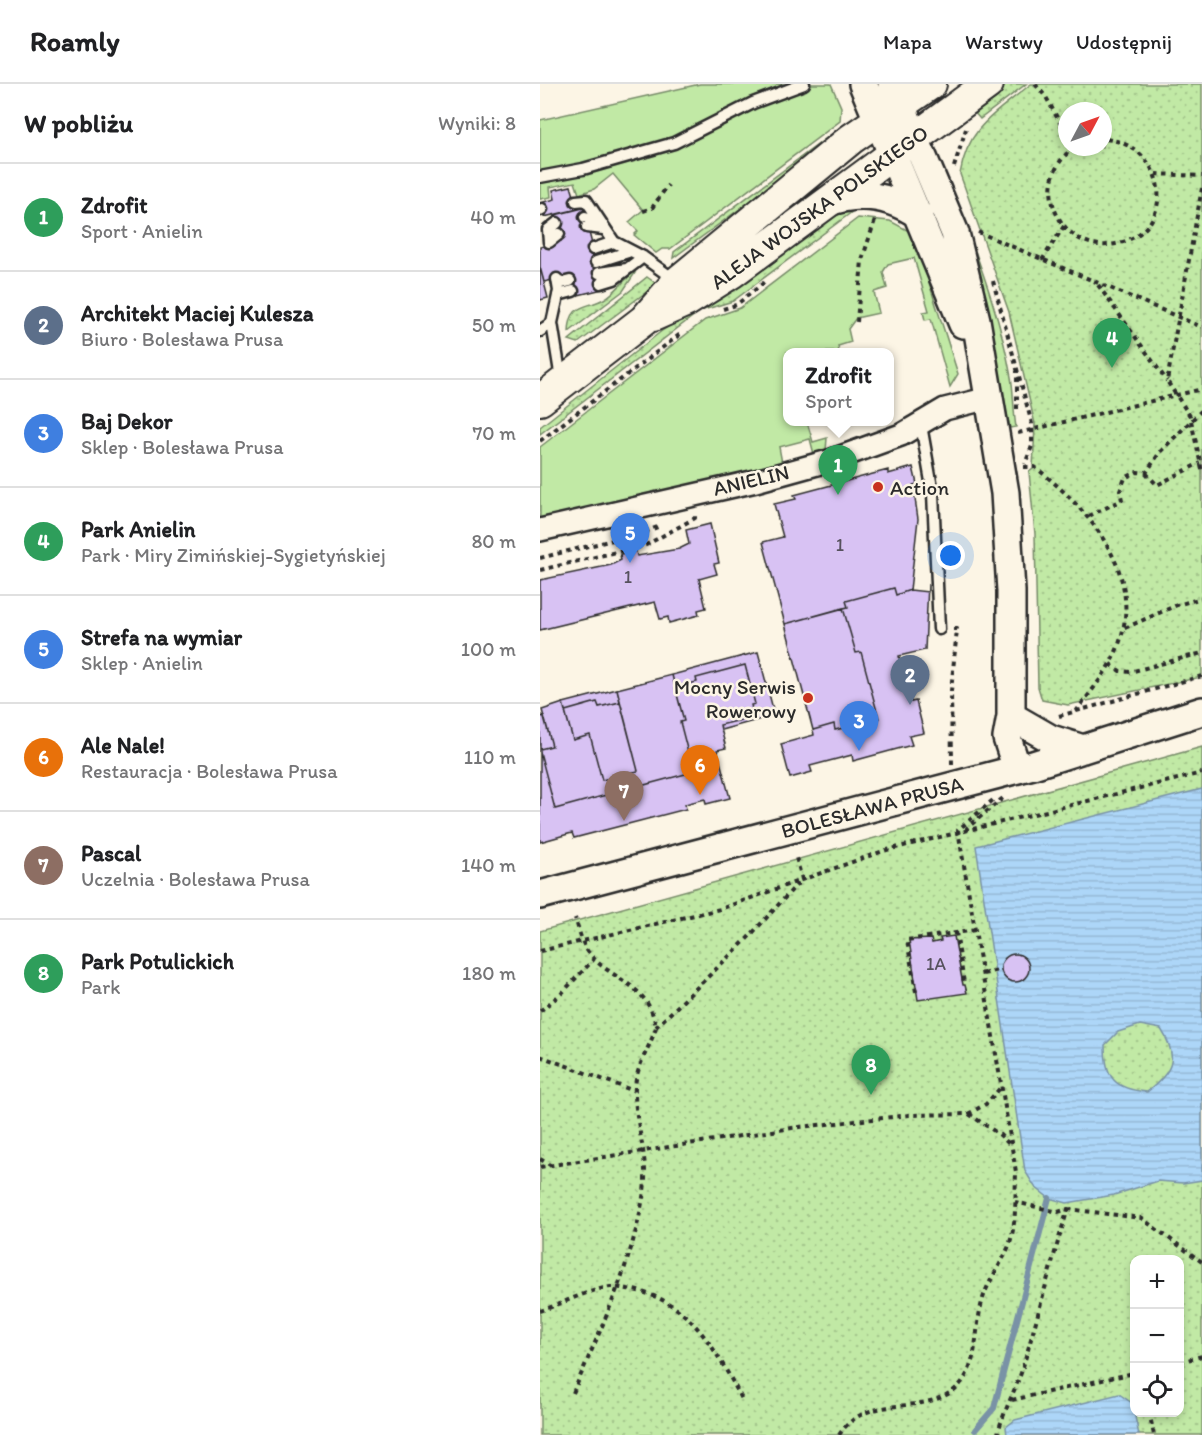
<!DOCTYPE html>
<html lang="pl">
<meta charset="utf-8">
<style>
body{margin:0;font-family:Itim,sans-serif;background:#f2f2f2;color:#202124}
.controls{position:absolute;right:18px;bottom:18px;display:grid;overflow:hidden;border-radius:12px;box-shadow:0 3px 9px #0003}
.controls button{width:54px;height:54px;display:grid;place-items:center;padding:0;border:0;border-bottom:2px solid #e0e0e0;background:#fff;color:#202124;font:30px sans-serif}
.compass{position:absolute;left:518px;top:18px;width:54px;height:54px;border-radius:50%;background:#fff;box-shadow:0 3px 9px #0003;rotate:49deg}
.you{position:absolute;left:411px;top:472px;width:21px;height:21px;margin:-15px;border:4px solid #fff;border-radius:50%;background:#1a73e8;box-shadow:0 0 0 9px #1a73e833}
.badge{display:grid;place-items:center;width:39px;height:39px;border-radius:50%;background:#c8321e;color:#fff;font-size:20px;font-weight:700}
.pin{position:absolute;translate:-50% -50px;filter:drop-shadow(0 2px 3px #0008)}
.pin::after{content:'';position:absolute;top:32px;width:21px;height:18px;background:inherit;clip-path:polygon(0 0,100% 0,50% 100%)}
.popup{position:absolute;left:243px;top:264px;width:111px;height:78px;box-sizing:border-box;display:grid;place-content:center;border-radius:12px;background:#fff;filter:drop-shadow(0 2px 4px #0005);font-size:20px;white-space:nowrap;color:#757577}
.popup b{font-size:22px;color:#202124}
.popup::after{content:'';position:absolute;left:50%;top:100%;margin-left:-12px;border:12px solid transparent;border-top-color:#fff}
.list{margin:0;padding:0;list-style:none}
h2{display:flex;justify-content:space-between;align-items:center;height:78px;margin:0;padding:0 24px;font-size:26px}
h2 small{font-size:20px;font-weight:400;color:#757577}
.list li{display:grid;grid-template-columns:39px 1fr auto;gap:18px;align-items:center;box-sizing:border-box;height:108px;padding:0 24px;border-top:2px solid #e0e0e0}
.list b{display:block;font-size:22px;white-space:nowrap}
.list p{margin:0;font-size:20px;white-space:nowrap;color:#757577}
.list em{font-size:20px;font-style:normal;color:#757577}
.icon{flex:none;width:33px;height:33px;fill:none;stroke:currentColor;stroke-width:2;stroke-linecap:round;stroke-linejoin:round}
.map{position:relative;flex:none;width:662px;height:1351px;overflow:hidden}
header{display:flex;align-items:center;gap:36px;box-sizing:border-box;height:84px;padding:0 30px;background:#fff;border-bottom:2px solid #e0e0e0}
header strong{font-size:28px}
nav{display:flex;gap:33px;margin-inline-start:auto;font-size:21px}
main{display:flex}
aside{flex:1;background:#fff}
.map>svg:first-child{display:block}
.grass{fill:#c1e9a5;stroke:#768a68;stroke-width:1.5}
.park{fill:url(#park-dots);stroke:#768a68;stroke-width:1.5;fill-rule:evenodd}
.water{fill:url(#water-rules);stroke:#7992a6;stroke-width:1.5;fill-rule:evenodd}
.lines{fill:none;stroke-linecap:round;stroke-linejoin:round}
.stream{stroke:#7992a6;stroke-width:6}
.building{fill:#d8c2f3;stroke:#2b2b2b;stroke-width:1.5}
.service-casing{stroke:#2b2b2b;stroke-width:15}
.minor-casing{stroke:#2b2b2b;stroke-width:26}
.tertiary-casing{stroke:#2b2b2b;stroke-width:32}
.secondary-casing{stroke:#2b2b2b;stroke-width:34}
.path{stroke:#2b2b2b;stroke-width:4;stroke-dasharray:4.5 4.5;stroke-linecap:butt}
.service{stroke:#fcf5e5;stroke-width:10}
.minor{stroke:#fcf5e5;stroke-width:21}
.tertiary{stroke:#fcf5e5;stroke-width:27}
.secondary{stroke:#fcf5e5;stroke-width:30}
.poi-dot{fill:#c8321e;stroke:#fcf5e5;stroke-width:2}
.labels{text-anchor:middle;dominant-baseline:central;stroke-width:5;stroke-linejoin:round;paint-order:stroke}
.number-label{font-size:18px;fill:#56515d}
.street-label{font-size:21px;fill:#2b2b2b;stroke:#fcf5e5}
.poi-label{font-size:21px;fill:#2b2b2b;stroke:#fcf5e5;text-anchor:start}
</style>
<header>
<strong>Roamly</strong>
<nav><a>Mapa</a><a>Warstwy</a><a>Udostępnij</a></nav>
</header>
<main>
<aside>
<h2>W pobliżu<small>Wyniki: 8</small></h2>
<ul class="list">
<li><span class="badge" style="background:#2e9e5b">1</span><div><b>Zdrofit</b><p>Sport · Anielin</p></div><em>40 m</em></li>
<li><span class="badge" style="background:#5c6f8a">2</span><div><b>Architekt Maciej Kulesza</b><p>Biuro · Bolesława Prusa</p></div><em>50 m</em></li>
<li><span class="badge" style="background:#3f7fe0">3</span><div><b>Baj Dekor</b><p>Sklep · Bolesława Prusa</p></div><em>70 m</em></li>
<li><span class="badge" style="background:#2e9e5b">4</span><div><b>Park Anielin</b><p>Park · Miry Zimińskiej-Sygietyńskiej</p></div><em>80 m</em></li>
<li><span class="badge" style="background:#3f7fe0">5</span><div><b>Strefa na wymiar</b><p>Sklep · Anielin</p></div><em>100 m</em></li>
<li><span class="badge" style="background:#e8710a">6</span><div><b>Ale Nale!</b><p>Restauracja · Bolesława Prusa</p></div><em>110 m</em></li>
<li><span class="badge" style="background:#8d6e63">7</span><div><b>Pascal</b><p>Uczelnia · Bolesława Prusa</p></div><em>140 m</em></li>
<li><span class="badge" style="background:#2e9e5b">8</span><div><b>Park Potulickich</b><p>Park</p></div><em>180 m</em></li>
</ul>
</aside>
<div class="map">
<svg width="662" height="1351" viewBox="0 0 662 1351">
<defs>
<pattern id="park-dots" width="8" height="8" patternUnits="userSpaceOnUse" patternTransform="scale(1.5)"><rect width="8" height="8" fill="#c1e9a5"/><path d="M2 2h.1M6 6h.1" fill="none" stroke="#a6c88e" stroke-width="1.8" stroke-linecap="round"/></pattern>
<pattern id="water-rules" width="6" height="5" patternUnits="userSpaceOnUse" patternTransform="scale(1.5)"><rect width="6" height="5" fill="#add6f8"/><path d="M0 2.5h6" fill="none" stroke="#95b8d5"/></pattern>
</defs>
<rect width="100%" height="100%" fill="#fcf5e5"/>
<filter id="ink" filterUnits="userSpaceOnUse"><feTurbulence type="fractalNoise" baseFrequency=".0167" numOctaves="2"/><feDisplacementMap in="SourceGraphic" scale="12" xChannelSelector="R" yChannelSelector="G"/><feConvolveMatrix kernelMatrix="1 2 1 2 8 2 1 2 1" color-interpolation-filters="sRGB"/></filter>
<g filter="url(#ink)">
<path class="grass" d="M160 0H291L301 23 300 37 130 165H122L116 169 94 151 98 147 89 138 103 126 73 90 54 105 39 110 35 98 10 103 11 113 0 115V36Z
M296 47 300 51 133 174 134 168Z
M423 133C442 186 461 237 471 293 474 309 473 326 476 343L470 344Z
M318 134 350 137 369 147 384 183 418 290 410 303 391 235 385 236 383 228 389 227 374 174 348 180 343 188 347 204 334 208 339 229 316 234 308 245 311 258 298 262 299 268H247V338H267L273 358 287 354 286 367 274 370 270 355 239 363 242 379 0 435V363L165 236 200 224Z"/>
<path class="park" d="M464 0H486L440 35 433 27 435 23Z
M491 0H662V593L528 621 502 616 498 603 495 450 489 388 493 385 495 340 469 228 420 90C428 42 456 29 491 0ZM527 27H563V63H527Z
M316 125 193 217 160 227 0 350V343L123 246 247 166 294 132 304 126Z
M93 189H95L83 207 29 248C30 219 45 225 64 215 75 209 83 197 93 189Z
M107 193 117 200 38 259 29 256Z
M662 663V1351H0V847ZM594 1176H640V1328H594Z"/>
<path class="water" d="M662 705V1096L643 1099 618 1097 574 1111 527 1119 509 1114 495 1103 485 1087 436 762ZM600 941 621 945C640 975 632 988 607 1008 574 1005 565 994 565 961L578 948Z
M579 1310 592 1319 599 1351H467L466 1343 475 1336Z"/>
<g class="lines">
<path class="stream" d="M435 1346 454 1324 509 1114"/>
</g>
<path class="building" d="M31 102 38 125 4 133 0 119 15 115 13 106Z
M43 124 63 205 34 212 29 192 4 198 0 183V163L21 157 15 131Z
M0 183 8 214 0 216Z
M373 383 377 400 373 401 378 435 370 506 356 511 354 504 306 517 308 523 245 540 223 458 243 453 234 420 256 415 254 411 348 386V390Z
M170 440 179 479 174 480 177 490 159 495 166 524 158 526 159 531 129 539 128 533 120 535 115 518 0 546V496L71 481 81 476 80 470 96 467 97 472 139 465 149 460 146 446Z
M388 500 385 566 359 572 361 581 366 580 373 603 368 605 371 618 376 617 384 649 369 652 372 661 313 677 312 671 270 682 272 688 250 694 241 660 274 651 273 646 294 640 295 646 339 635 321 568 316 569 303 524 308 523 306 517 354 504 356 511 370 506 388 508Z
M303 524 316 569 321 568 339 635 295 646 294 640 273 646 245 540Z
M218 568 233 625 232 632 181 646 180 641 214 633 211 621 215 620 205 581 156 594 157 598 135 603 132 591Z
M205 581 215 620 211 621 214 633 180 641 186 664 177 666 190 714 166 720 165 715 145 720 146 725 34 754 32 749 0 758V668L15 725 70 710 66 695 62 696 50 651 33 656 25 627 57 618 59 623 80 618 98 687 89 689 93 704 153 688 140 638 144 637 135 603 157 598 156 594Z
M132 591 144 637 140 638 153 688 93 704 89 689 98 687 77 605Z
M77 605 80 618 59 623 57 618 25 627 23 619Z
M23 619 33 656 50 651 62 696 66 695 70 710 15 725 0 668V665L12 662 2 626Z
M4 632 12 662 0 665V633Z
M414 852 423 901H425L427 909 378 916 369 856 391 855 392 859 401 857 400 854Z
M461 884a14 14 0 1 1 28 0a14 14 0 1 1-28 0Z"/>
<g class="lines">
<defs>
<path id="service" d="M0 93 43 85 134 59 213 19 264 0
M36 117 46 116 74 158 103 173 135 196
M0 126 2 125
M45 133 60 137
M47 143 63 145
M9 158 8 146 17 139
M9 158 19 150
M53 165 74 158
M56 178 88 168
M59 189 87 185
M17 195 19 207 12 239 21 295
M61 199 74 195 103 173
M18 200 30 197
M18 211 33 207
M0 247 12 239
M381 341 393 409 399 545"/>
<path id="minor" d="M0 446 216 397 292 376 361 351 405 325 449 314"/>
<path id="tertiary" d="M323 0 423 240
M352 0 415 149 436 236 465 409 471 507V632L467 654 477 685
M286 119C319 106 351 112 379 131
M471 632 511 655 543 665
M0 811 493 681 662 627"/>
<path id="secondary" d="M113 232 147 217 193 188 448 0
M0 316 104 236 137 198 311 55 391 0"/>
</defs>
<use href="#service" class="service-casing"/>
<use href="#minor" class="minor-casing"/>
<use href="#tertiary" class="tertiary-casing"/>
<use href="#secondary" class="secondary-casing"/>
<path class="path" d="M495 0 506 13 527 52
M535 63C483 99 524 178 583 158 641 138 623 58 563 55
M414 83 426 45
M616 90 662 92
M662 104 627 297 650 332 662 386
M103 127 112 124 128 101
M438 148 662 243
M502 176 524 142
M453 197 492 340V362L485 380
M558 201 627 297
M183 225 196 221 226 197
M317 238 322 176 335 136
M477 325V287
M478 349 662 305
M0 357 143 248
M484 383H495C547 424 605 488 579 560 570 586 550 608 535 629
M606 389 617 401 660 379
M549 432 582 416 580 407 585 394 597 388 606 389 620 368 662 326
M0 474 105 448 120 442
M0 486 106 461 155 434V432
M585 544 637 521 662 514
M570 580 580 587 590 588 662 569
M519 632 662 592
M412 680 411 607 417 545H413
M427 747V744L463 714
M416 848 424 899
M0 867 180 825 343 767 662 689
M443 890 461 885
M376 908 367 856 436 846
M0 927 22 909 54 875
M116 943 207 855 262 795 255 770
M0 972 94 1007
M429 1030 460 1051 471 1062
M0 1075 10 1081
M0 1083 252 1044 369 1031 428 1030 446 1020 462 1002
M528 1125 601 1134 662 1178
M0 1227C22 1220 47 1206 70 1203 78 1203 86 1205 93 1206 152 1217 177 1269 203 1317
M640 1278 662 1272
M33 1309C61 1244 93 1179 104 1107 109 1071 95 1041 95 1008 94 985 110 964 116 943 108 898 72 898 49 869 41 859 39 845 35 834
M472 1316 594 1289
M609 1328 614 1351
M299 1351C325 1311 369 1330 406 1311 441 1293 433 1250 442 1218 447 1198 460 1183 468 1164 477 1142 475 1112 476 1088L418 746 453 716
M458 1351C458 1340 477 1302 482 1286 498 1233 511 1178 528 1125L518 1128 475 1118"/>
<use href="#service" class="service"/>
<use href="#minor" class="minor"/>
<use href="#tertiary" class="tertiary"/>
<use href="#secondary" class="secondary"/>
</g>
</g>
<g class="poi-dot">
<circle cx="338" cy="403" r="6"/>
<circle cx="268" cy="614" r="6"/>
</g>
<g class="labels">
<g class="number-label">
<text x="300" y="461">1</text>
<text x="88" y="493">1</text>
<text x="396" y="880">1A</text>
</g>
<g class="street-label">
<text transform="translate(279 123) rotate(-36)">ALEJA WOJSKA POLSKIEGO</text>
<text transform="translate(211 396) rotate(-13)">ANIELIN</text>
<text transform="translate(332 723) rotate(-15)">BOLESŁAWA PRUSA</text>
</g>
<g class="poi-label">
<text x="350" y="403">Action</text>
<text x="256" y="602" text-anchor="end">Mocny Serwis<tspan x="256" dy="24">Rowerowy</tspan></text>
</g>
</g>
</svg>
<div class="controls">
<button>+</button>
<button>−</button>
<button><svg class="icon" aria-label="locate" viewBox="0 0 24 24"><circle cx="12" cy="12" r="6"/><path d="M12 2v4M12 18v4M2 12h4M18 12h4"/></svg></button>
</div>
<svg class="compass" viewBox="-18 -18 36 36"><path d="M0-13l5 13h-10z" fill="#e53935"/><path d="M0 13l5-13h-10z" fill="#757577"/></svg>
<div class="you"></div>
<div class="pin badge" style="left:298px;top:411px;background:#2e9e5b">1</div>
<div class="popup"><b>Zdrofit</b>Sport</div>
<div class="pin badge" style="left:370px;top:621px;background:#5c6f8a">2</div>
<div class="pin badge" style="left:319px;top:667px;background:#3f7fe0">3</div>
<div class="pin badge" style="left:572px;top:284px;background:#2e9e5b">4</div>
<div class="pin badge" style="left:90px;top:479px;background:#3f7fe0">5</div>
<div class="pin badge" style="left:160px;top:711px;background:#e8710a">6</div>
<div class="pin badge" style="left:84px;top:737px;background:#8d6e63">7</div>
<div class="pin badge" style="left:331px;top:1011px;background:#2e9e5b">8</div>
</div>
</main>
